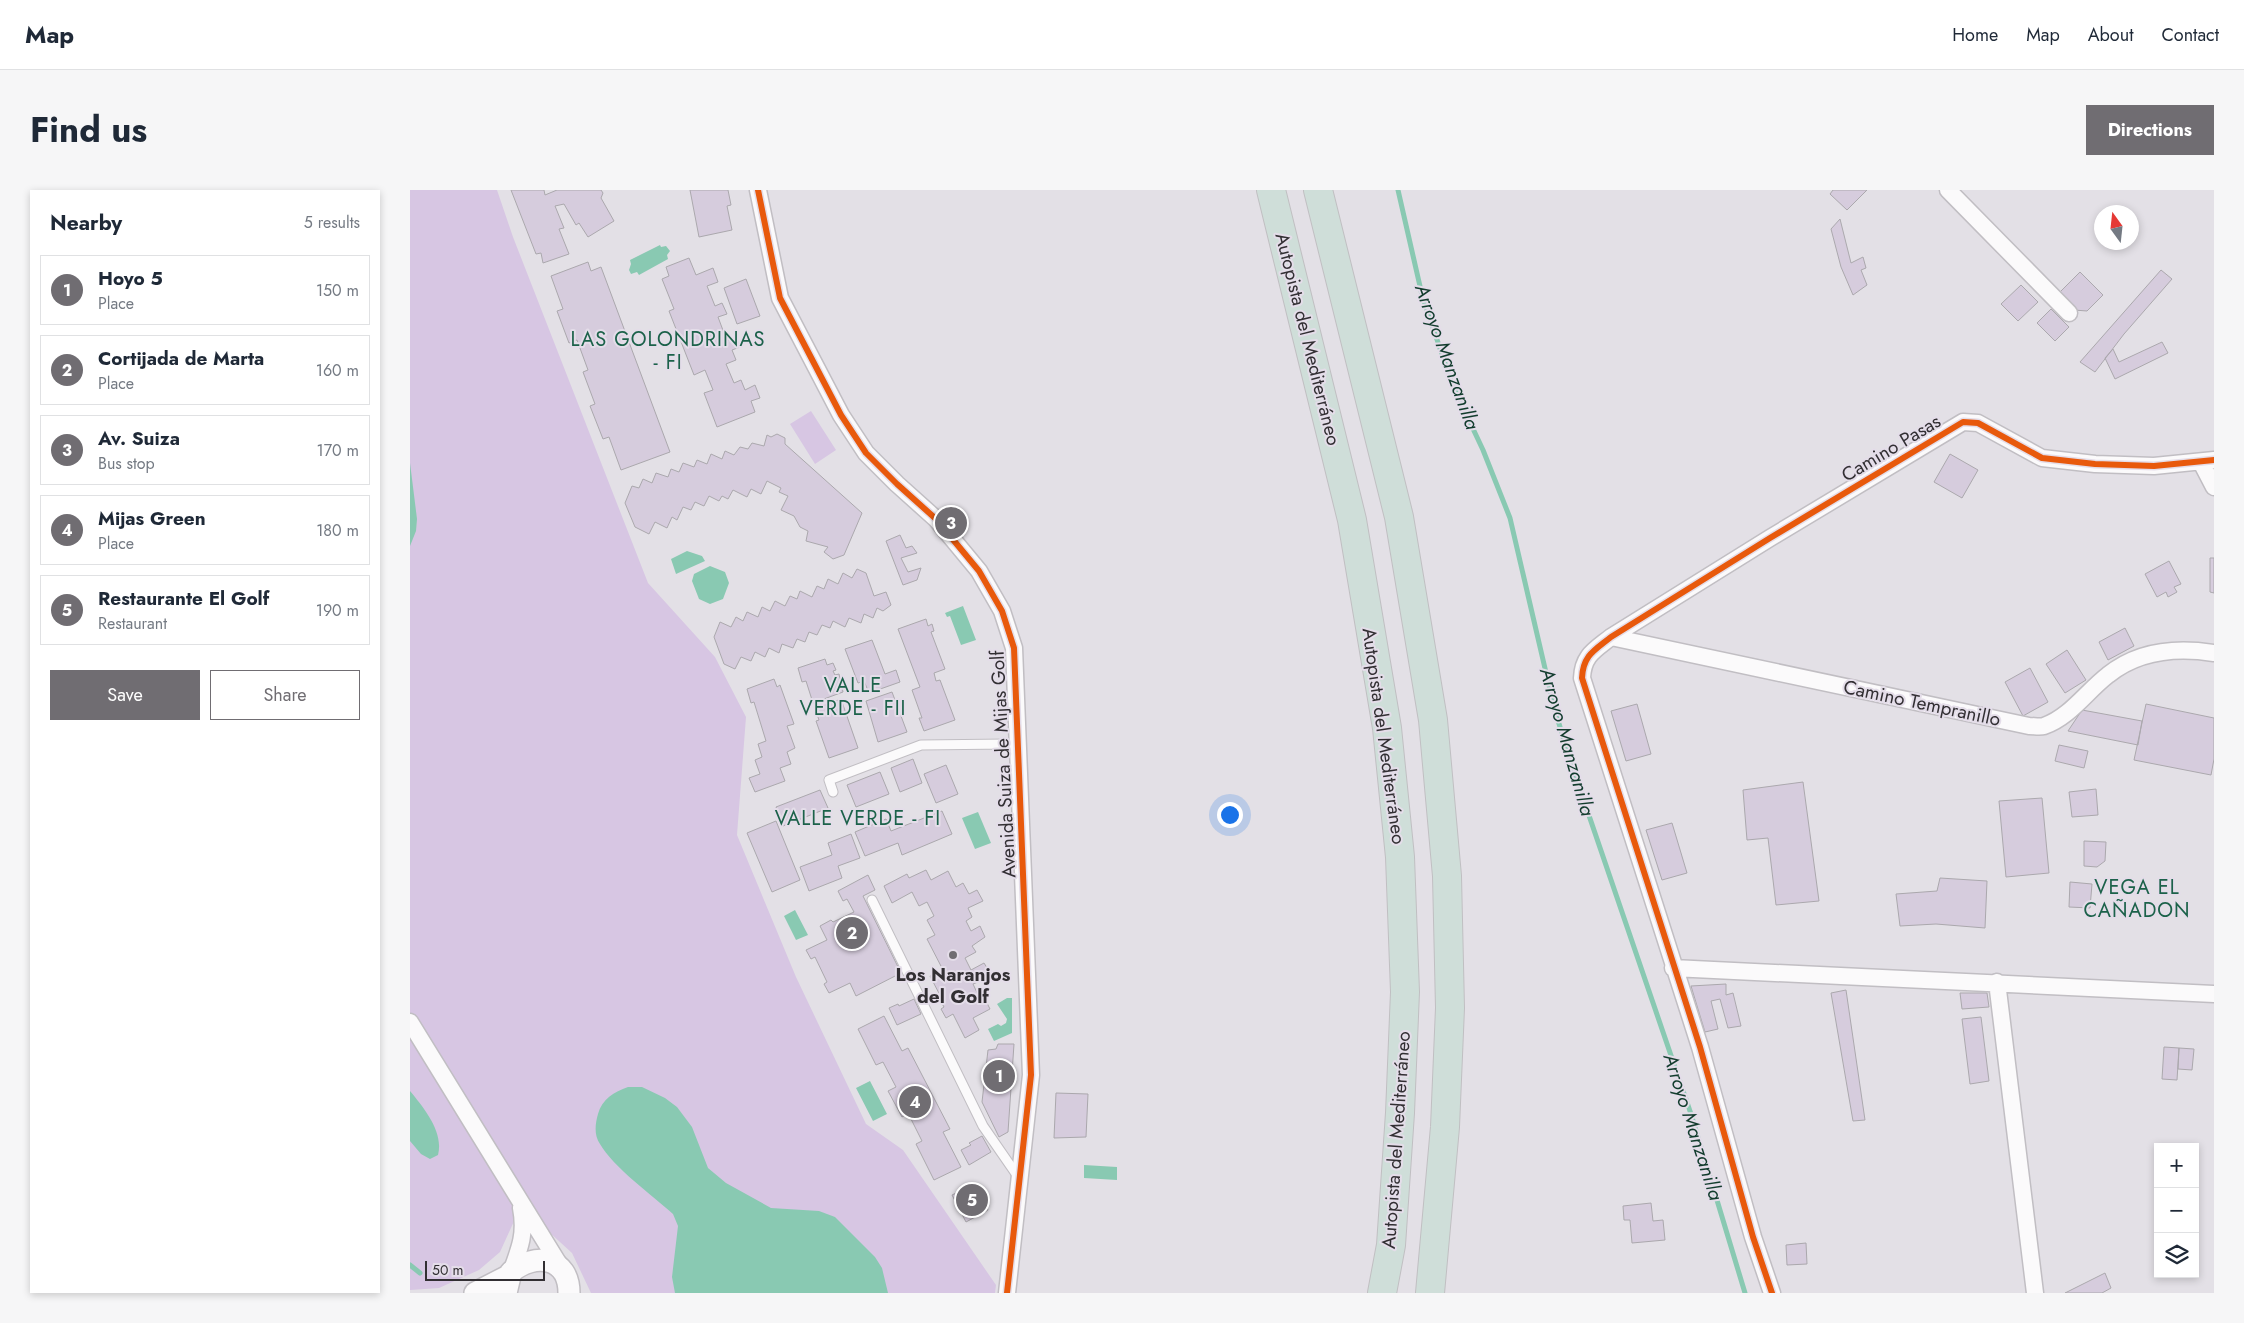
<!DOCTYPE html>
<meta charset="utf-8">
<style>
body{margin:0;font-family:Jost,sans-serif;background:#f6f6f7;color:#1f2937}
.controls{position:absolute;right:15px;bottom:15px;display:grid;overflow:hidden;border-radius:0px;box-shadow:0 2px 8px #0003}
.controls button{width:45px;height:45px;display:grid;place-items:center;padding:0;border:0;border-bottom:1px solid #e0e1e3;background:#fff;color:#1f2937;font:25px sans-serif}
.compass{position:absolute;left:1684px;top:15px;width:45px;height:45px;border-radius:50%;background:#fff;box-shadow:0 2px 8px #0003;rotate:345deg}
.scale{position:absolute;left:15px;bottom:12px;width:120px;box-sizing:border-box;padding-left:5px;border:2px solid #322f33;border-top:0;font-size:14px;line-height:18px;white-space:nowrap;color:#322f33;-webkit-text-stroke:4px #e4dde9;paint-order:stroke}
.you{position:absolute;left:819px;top:624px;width:18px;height:18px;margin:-12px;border:4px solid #fff;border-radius:50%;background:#1a73e8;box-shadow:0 0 0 8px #1a73e833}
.badge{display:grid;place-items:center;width:32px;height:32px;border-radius:50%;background:#706d72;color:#fff;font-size:16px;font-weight:700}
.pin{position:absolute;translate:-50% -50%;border:2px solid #fff;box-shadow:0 1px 5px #0006}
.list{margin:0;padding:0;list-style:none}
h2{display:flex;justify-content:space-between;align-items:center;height:65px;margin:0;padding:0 20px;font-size:21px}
h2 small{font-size:16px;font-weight:400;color:#747a83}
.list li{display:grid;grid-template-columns:32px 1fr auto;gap:15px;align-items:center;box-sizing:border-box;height:70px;margin:0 10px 10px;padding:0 10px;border:1px solid #e0e1e3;border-radius:0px}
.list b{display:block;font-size:19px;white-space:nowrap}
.list p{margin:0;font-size:16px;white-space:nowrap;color:#747a83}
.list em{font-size:16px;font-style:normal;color:#747a83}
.actions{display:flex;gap:10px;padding:15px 20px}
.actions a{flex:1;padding:11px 0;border:1px solid #706d72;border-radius:0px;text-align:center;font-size:18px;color:#706d72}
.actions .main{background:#706d72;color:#fff}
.icon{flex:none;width:28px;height:28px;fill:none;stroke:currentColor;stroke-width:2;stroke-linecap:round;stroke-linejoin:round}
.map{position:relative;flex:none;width:1804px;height:1103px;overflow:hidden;border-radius:0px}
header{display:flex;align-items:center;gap:30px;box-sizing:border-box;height:70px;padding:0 25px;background:#fff;border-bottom:1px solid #e0e1e3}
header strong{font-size:24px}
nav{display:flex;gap:28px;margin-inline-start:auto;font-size:18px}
.intro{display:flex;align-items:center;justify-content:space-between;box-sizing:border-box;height:120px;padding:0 30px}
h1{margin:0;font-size:35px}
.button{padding:12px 22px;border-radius:0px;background:#706d72;color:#fff;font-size:18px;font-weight:700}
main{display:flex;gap:30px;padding:0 30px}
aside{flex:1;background:#fff;border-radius:0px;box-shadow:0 2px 8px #0003}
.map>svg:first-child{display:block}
.green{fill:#d7c6e3}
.water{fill:#89c9b2}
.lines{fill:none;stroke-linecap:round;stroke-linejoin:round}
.stream{stroke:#89c9b2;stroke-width:5}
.building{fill:#d6ccdd;stroke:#aba8ad}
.service-casing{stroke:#c1bec3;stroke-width:11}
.minor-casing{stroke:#c1bec3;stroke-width:19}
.tertiary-casing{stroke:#c1bec3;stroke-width:24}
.motorway-casing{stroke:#c0bfc2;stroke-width:30}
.service{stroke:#fbfafb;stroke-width:9}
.minor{stroke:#fbfafb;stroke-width:16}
.tertiary{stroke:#fbfafb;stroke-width:21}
.motorway{stroke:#cfded9;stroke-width:28}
.cycleway-casing{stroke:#e4dde9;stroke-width:9}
.cycleway{stroke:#e8590c;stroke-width:6}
.poi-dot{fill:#706d72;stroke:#e4dde9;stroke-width:2}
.labels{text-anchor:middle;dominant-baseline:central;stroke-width:4;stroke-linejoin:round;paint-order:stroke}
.street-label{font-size:19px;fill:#322f33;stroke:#e4dde9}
.poi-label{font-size:19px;font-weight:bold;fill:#322f33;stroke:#e4dde9}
.neighbourhood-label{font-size:20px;letter-spacing:1px;fill:#1c624a;stroke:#e4dde9}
.water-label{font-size:20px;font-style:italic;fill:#123c2d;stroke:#e4dde9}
</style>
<header>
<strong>Map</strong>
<nav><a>Home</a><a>Map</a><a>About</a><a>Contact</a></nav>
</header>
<div class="intro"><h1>Find us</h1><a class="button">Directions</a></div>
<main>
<aside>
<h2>Nearby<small>5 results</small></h2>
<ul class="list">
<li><span class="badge">1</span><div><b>Hoyo 5</b><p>Place</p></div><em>150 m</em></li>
<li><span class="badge">2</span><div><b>Cortijada de Marta</b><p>Place</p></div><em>160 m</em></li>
<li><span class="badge">3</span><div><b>Av. Suiza</b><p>Bus stop</p></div><em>170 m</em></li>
<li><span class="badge">4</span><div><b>Mijas Green</b><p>Place</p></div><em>180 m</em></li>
<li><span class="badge">5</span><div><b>Restaurante El Golf</b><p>Restaurant</p></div><em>190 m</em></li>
</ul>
<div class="actions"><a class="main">Save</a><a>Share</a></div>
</aside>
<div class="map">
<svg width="1804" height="1103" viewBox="0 0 1804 1103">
<rect width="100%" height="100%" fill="#e3e0e6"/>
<path class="green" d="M0 0H87L103 47 238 393 305 467 336 527 327 645 386 787 456 934 493 960 586 1095 585 1103H181L162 1063 139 1042 105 1029 90 1062 69 1080 29 1098 0 1100Z
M401 221 426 260 405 274 380 234Z"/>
<path class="water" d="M250 55 251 57 256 56 260 61 257 65 258 69 229 85 227 82 221 84 219 80 221 74 220 70Z
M0 273 7 329 6 341 0 356Z
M277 361 292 366 295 371 266 384 261 369Z
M300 376 315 382 319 393 313 409 300 414 289 409 282 391 284 384Z
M553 416 566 450 551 455 540 426 537 427 535 423Z
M568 622 581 653 565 659 552 628Z
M385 720 398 745 386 750 374 726Z
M597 808H602V843L584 851 578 839 588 834 591 836 596 833 597 829 587 814Z
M460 891 477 924 463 931 446 898Z
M218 897H232L255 908 267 917 282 937 298 978 316 993 361 1018 409 1021 425 1027 465 1067 472 1078 478 1103H265L262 1087 268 1036 263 1024C242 1005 203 977 190 954 184 945 185 935 188 924 192 909 204 902 218 897Z
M0 901C14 918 34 942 28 965L20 969 11 964 0 951Z
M674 975 707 977V990L674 988Z"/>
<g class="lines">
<path class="stream" d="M988 0 1012 105 1042 194 1073 260 1100 328 1144 517 1159 567 1281 924 1335 1103
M0 1075 10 1083"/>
</g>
<path class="building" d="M101 0H134L135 5 147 0H191L193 3 191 8 204 31 178 47 169 33 166 35 154 14 145 16 154 38 149 39 159 64 133 73 131 63 126 64Z
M280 0H318L321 15 317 16 322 40 289 47Z
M1423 0H1457L1437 20 1420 4Z
M1430 29 1441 73 1453 67 1456 78 1451 80 1457 95 1443 105 1431 77 1421 39Z
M279 68 286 85 303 78 308 92 297 96 305 116 312 113 317 124 308 127 317 151 326 147 330 157 322 160 326 170 316 174 324 193 331 190 335 200 345 195 350 208 341 211 345 222 307 237 294 203 303 200 295 180 284 185 259 121 264 119 252 89 259 86 256 77Z
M178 72 181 81 191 77 260 262 211 280 199 247 193 249 180 216 185 214 173 182 178 180 167 150 159 153 147 121 153 119 141 86Z
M1751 80 1762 89 1714 144 1685 182 1670 172Z
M1670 82 1693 105 1677 121 1664 120 1648 104Z
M336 89 350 126 327 134 314 98Z
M1611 95 1628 112 1608 131 1591 114Z
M1641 119 1659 137 1645 151 1627 133Z
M1752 152 1758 163 1705 189 1695 168 1703 159 1709 172Z
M367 244 375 248V254L452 323 434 365 423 369 414 362 418 357 396 351 398 341 390 337 384 326 371 320 378 306 369 302 371 298 357 291 351 304 341 299 337 307 323 300 318 309 312 306 309 311 299 306 294 316 285 312 281 320 273 317 267 330 262 327 257 338 245 332 239 344 225 337 215 313 222 296 229 298 233 289 242 293 246 283 258 287 261 279 269 282 273 273 284 277 287 270 297 274 301 264 312 269 315 261 324 265 330 257 338 259 342 253 354 256 357 245 361 247Z
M1540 264 1568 280 1552 308 1524 292Z
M490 345 496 358 502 356 507 363 491 368 498 382 511 378 507 390 493 395 476 351Z
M1800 368H1804V403L1800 402Z
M1759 371 1771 394 1764 397 1767 402 1758 407 1756 402 1747 407 1735 384Z
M447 379 456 383 464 406 476 402 481 415 473 421 467 418 463 428 454 424 451 433 439 428 435 437 423 431 420 438 412 435 407 445 399 442 395 452 387 449 383 458 372 454 369 463 359 458 355 467 345 462 341 471 331 467 325 479 314 474 304 447 310 432 321 437 326 427 333 431 337 422 348 427 352 417 360 421 365 411 375 416 380 406 387 409 390 401 402 407 407 396 414 399 418 389 428 394 433 383 442 388Z
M516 429 518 436 522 434 524 441 521 442 535 479 524 483 526 491 530 490 545 530 514 541 509 528H512L502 500 510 497 488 439Z
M1715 438 1724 456 1698 470 1689 452Z
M462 450 475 484 486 480 490 492 459 503 454 491 448 493 435 459Z
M1657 460 1676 490 1655 503 1636 474Z
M415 469 417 475 423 473 426 480 423 481 425 485 429 484 433 502 403 513 396 491 392 492 388 478Z
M1620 478 1638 512 1613 526 1595 492Z
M364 489 367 497 370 495 384 534 377 536 385 558 377 562 381 574 370 578 375 591 345 602 339 588 350 584 345 570 352 567 348 554 356 551 344 512 341 513 337 499Z
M482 502 497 542 468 552 456 511Z
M431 509 448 558 419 568 406 531 409 530 405 519Z
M1227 514 1241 564 1216 571 1201 521Z
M1736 514 1804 528V569L1801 585 1724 570Z
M1672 520 1732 531 1728 555 1658 541Z
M1649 555 1678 561 1674 578 1645 571Z
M503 569 512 593 490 602 481 578Z
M536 575 548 604 526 613 514 584Z
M470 582 479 604 446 617 437 595Z
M1393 592 1409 711 1366 715 1358 648 1337 650 1333 600Z
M1686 599 1688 625 1662 627 1659 602Z
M410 600 418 618 373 636 366 617Z
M1632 608 1639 683 1596 687 1589 611Z
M532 621 542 644 492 665 488 653 455 666 445 642 476 629 481 641Z
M366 631 390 690 362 702 337 643Z
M1262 633 1277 683 1252 690 1236 640Z
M441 644 450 668 428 676 432 688 399 701 390 677 422 665 418 653Z
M1674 651 1696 652 1695 671 1687 677 1674 676Z
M516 680 521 690 538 681 546 697 553 693 559 704 567 700 573 711 558 718 562 727 556 731 561 741 570 736 575 747 562 756 566 762 555 768 561 780 574 773 579 781 566 788 568 792 563 794 570 809 574 807 580 819 563 828 569 840 555 848 543 824 536 828 531 819 534 817 530 810 532 809 520 786 533 780 517 749 525 745 517 730 524 726 517 712 509 716 502 702 482 713 474 696 497 684 499 688Z
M458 685 465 700 453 706 491 783 446 806 440 793 419 803 414 794 417 792 405 767 401 769 396 760 417 750 410 736 421 730 423 732 444 722 437 709 433 711 428 701Z
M1530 688 1577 691 1575 738 1526 734 1490 736 1486 704 1527 701Z
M1660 692 1682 694 1680 718 1659 717Z
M1316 794V805L1323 803 1331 836 1318 838 1310 809 1301 811 1308 839 1295 842 1281 796Z
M1436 800 1455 930 1443 931 1421 803Z
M1550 803H1577L1579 817 1552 819Z
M504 809 511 824 487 835 479 818 488 814 489 816Z
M474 826 492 861 498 858 540 939 533 942 551 977 524 990 506 954 512 951 498 923 492 927 478 901 486 897 473 872 466 875 448 839Z
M1571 827 1579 891 1560 894 1552 829Z
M588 854H604L598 942 589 947 572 912 578 860 586 859Z
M1754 857 1769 858 1767 890 1752 889Z
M1769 858 1784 859 1782 880 1768 879Z
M646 903 678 904 676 947 644 948Z
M572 946 581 962 559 975 551 960 561 955 559 953Z
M565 994 578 1020 556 1032 542 1005Z
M1241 1013 1243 1031 1253 1030 1255 1050 1222 1053 1220 1030H1214L1213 1016Z
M1396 1053 1397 1074 1377 1075 1376 1055Z
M1695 1083 1701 1098 1692 1103H1655Z"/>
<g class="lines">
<defs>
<path id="service" d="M423 602 419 590 511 555 597 554 608 561
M462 710 573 936 609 988"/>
<path id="minor" d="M348 0 370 108 431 225 456 263 487 294 526 329 569 381 592 421 604 458 621 885 597 1103
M1538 0 1659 123
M1791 272 1804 297
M1201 447 1619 536C1624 536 1630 537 1634 536 1660 527 1677 501 1698 485 1729 460 1766 457 1804 463
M1263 778 1804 804
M1587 792 1625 1103
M0 832 152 1079
M101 1082C110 1058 116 1043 111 1018
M1362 1103 1343 1047 1290 857 1172 488C1173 465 1185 460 1201 447L1360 348 1553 232 1568 233 1632 268 1685 274 1744 276 1804 270"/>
<path id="tertiary" d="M65 1103 100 1085
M96 1103 101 1082C125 1062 159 1067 159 1103"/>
<path id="motorway" d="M861 0 942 330 977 538 990 667 995 802 990 923 981 1055 972 1103
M908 0 989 327 1023 530 1037 686 1040 818 1035 937 1020 1103"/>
</defs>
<use href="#service" class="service-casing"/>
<use href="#minor" class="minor-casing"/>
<use href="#tertiary" class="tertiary-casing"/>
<use href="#motorway" class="motorway-casing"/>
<use href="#service" class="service"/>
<use href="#minor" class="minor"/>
<use href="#tertiary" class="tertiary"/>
<use href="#motorway" class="motorway"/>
<defs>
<path id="cycleway" d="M348 0 370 108 431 225 456 263 487 294 526 329 569 381 592 421 604 458 621 885 597 1103
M1362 1103 1343 1047 1290 857 1172 488C1173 465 1185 460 1201 447L1360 348 1553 232 1568 233 1632 268 1685 274 1744 276 1804 270"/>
</defs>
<use href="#cycleway" class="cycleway-casing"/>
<use href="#cycleway" class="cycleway"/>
</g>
<circle class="poi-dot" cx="543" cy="765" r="5"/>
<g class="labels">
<g class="street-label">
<text transform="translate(898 149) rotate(76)">Autopista del Mediterráneo</text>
<text transform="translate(1481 258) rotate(-31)">Camino Pasas</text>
<text transform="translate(1512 513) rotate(12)">Camino Tempranillo</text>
<text transform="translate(974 546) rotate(82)">Autopista del Mediterráneo</text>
<text transform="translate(593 574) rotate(-93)">Avenida Suiza de Mijas Golf</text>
<text transform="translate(986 950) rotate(-86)">Autopista del Mediterráneo</text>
</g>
<g class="poi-label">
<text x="543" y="784">Los Naranjos<tspan x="543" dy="22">del Golf</tspan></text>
</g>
<g class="neighbourhood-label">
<text x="258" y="149">LAS GOLONDRINAS<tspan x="258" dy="23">- FI</tspan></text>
<text x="443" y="495">VALLE<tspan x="443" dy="23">VERDE - FII</tspan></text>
<text x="448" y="628">VALLE VERDE - FI</text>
<text x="1727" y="697">VEGA EL<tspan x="1727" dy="23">CAÑADON</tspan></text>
</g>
<g class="water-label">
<text transform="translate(1037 167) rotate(70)">Arroyo Manzanilla</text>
<text transform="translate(1157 552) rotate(74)">Arroyo Manzanilla</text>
<text transform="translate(1283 937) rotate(72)">Arroyo Manzanilla</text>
</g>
</g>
</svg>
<div class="controls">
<button>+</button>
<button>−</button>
<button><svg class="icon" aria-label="layers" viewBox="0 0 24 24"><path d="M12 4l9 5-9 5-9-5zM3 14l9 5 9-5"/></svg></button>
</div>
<svg class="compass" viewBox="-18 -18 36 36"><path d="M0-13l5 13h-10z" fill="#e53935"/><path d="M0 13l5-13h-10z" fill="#747a83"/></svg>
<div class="scale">50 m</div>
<div class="you"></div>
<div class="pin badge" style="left:589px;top:886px">1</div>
<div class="pin badge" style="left:442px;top:743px">2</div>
<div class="pin badge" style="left:541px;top:333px">3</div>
<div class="pin badge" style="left:505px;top:912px">4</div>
<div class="pin badge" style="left:562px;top:1010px">5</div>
</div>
</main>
